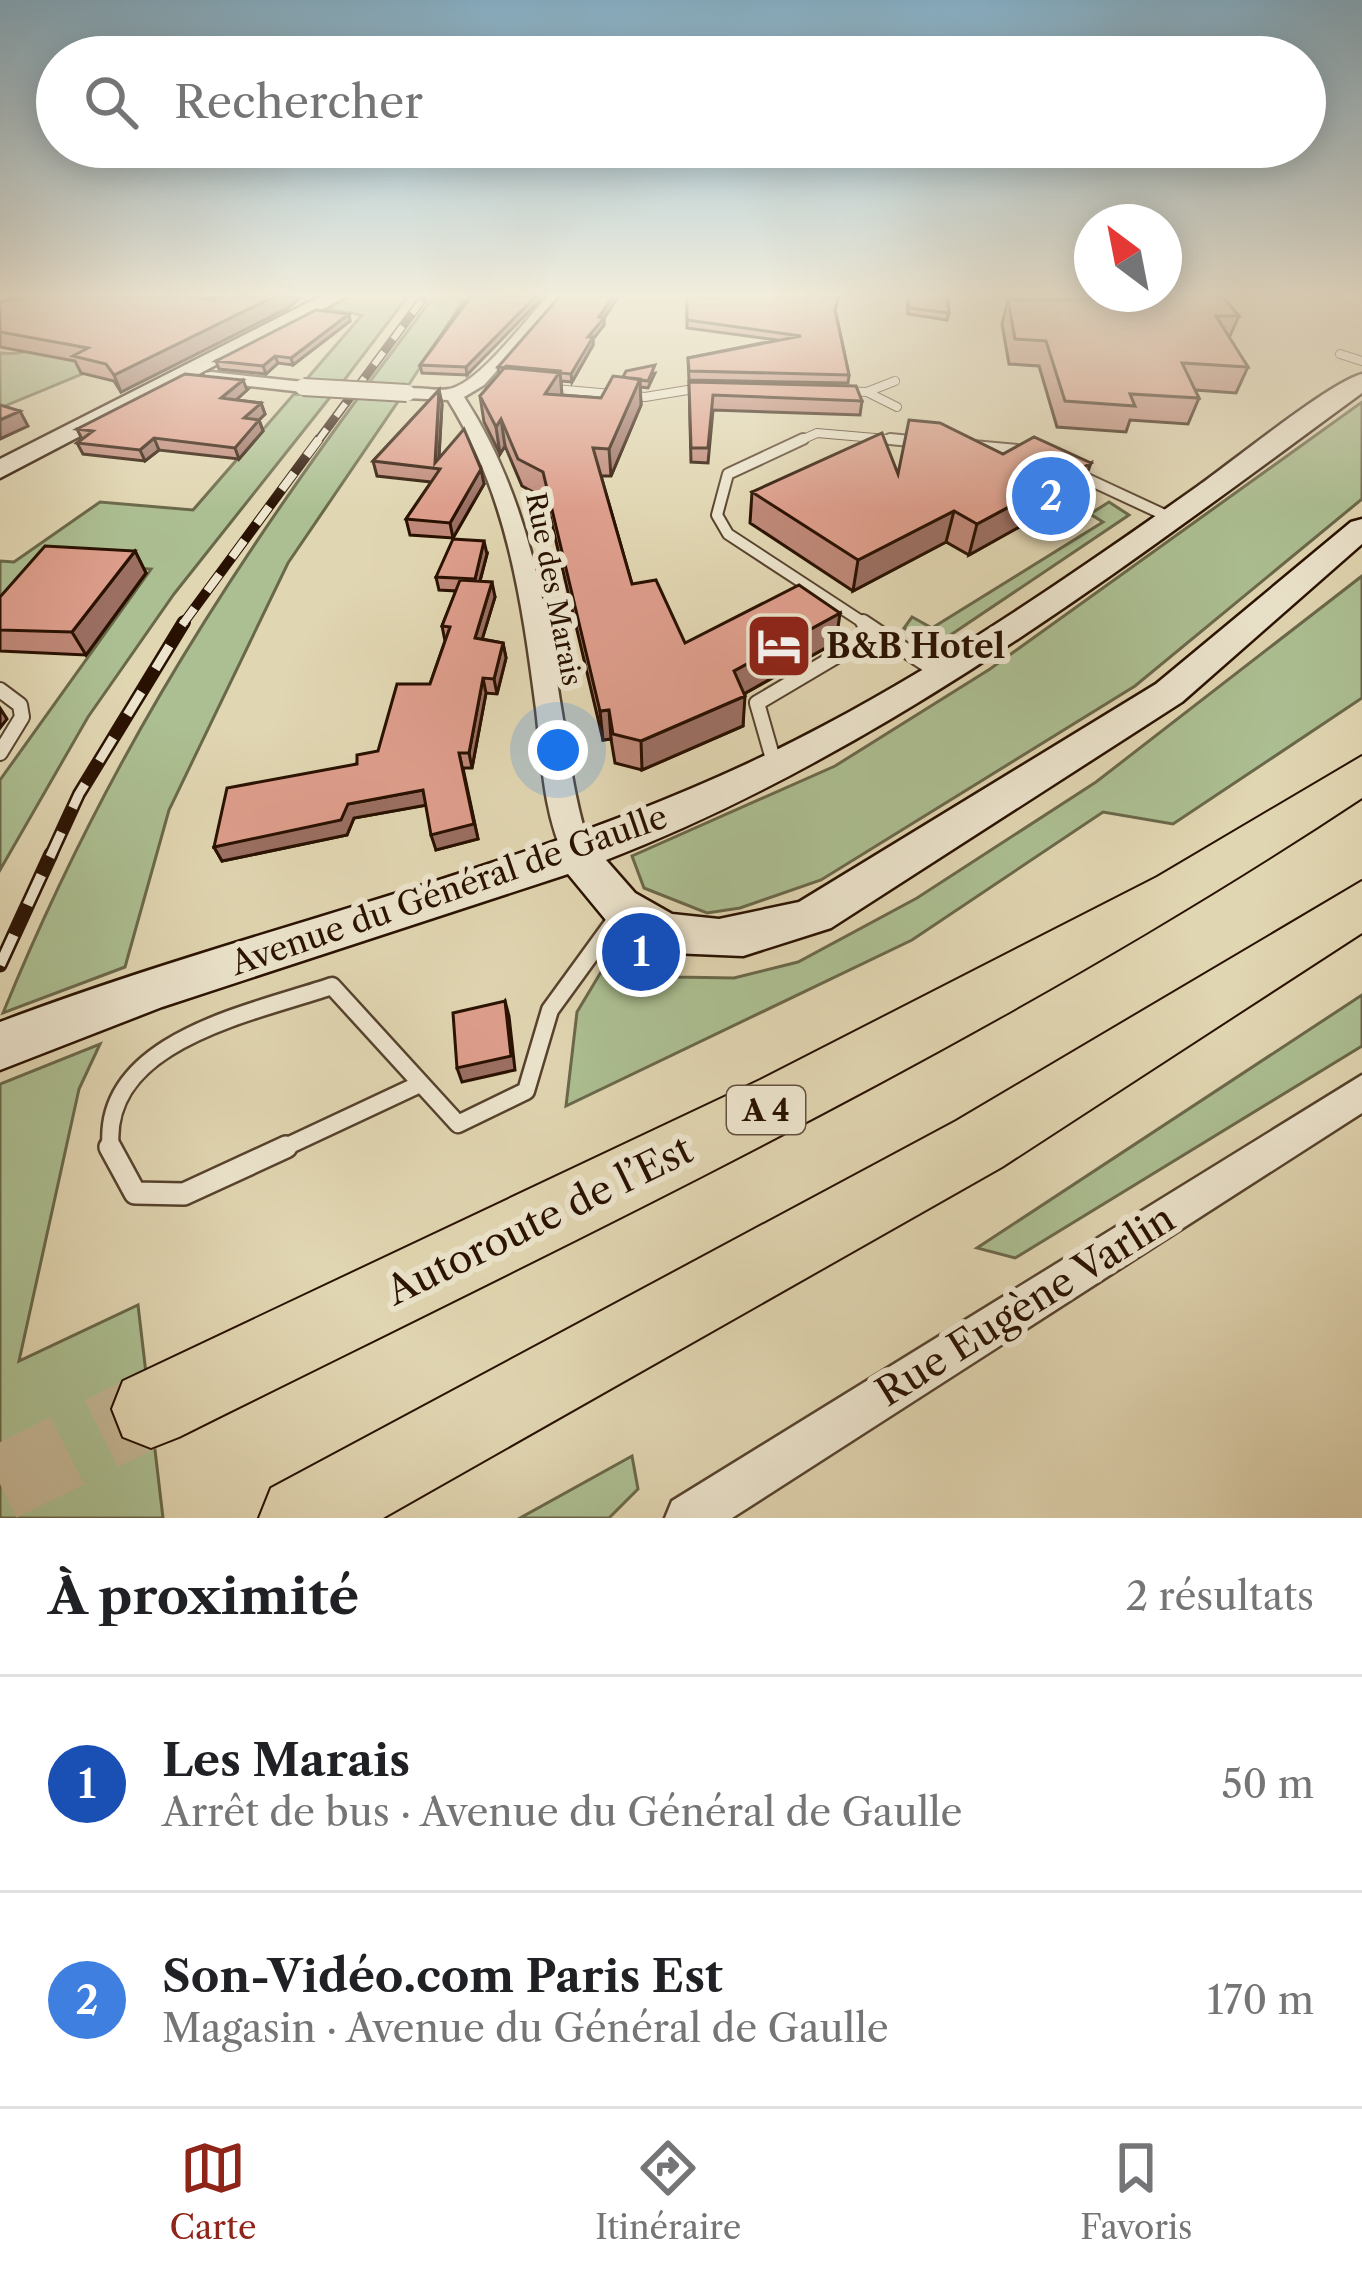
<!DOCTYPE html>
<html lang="fr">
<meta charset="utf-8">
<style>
body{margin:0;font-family:"Libre Caslon Text",serif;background:#f6f6f6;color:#202124}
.compass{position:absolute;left:1074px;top:204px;width:108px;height:108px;border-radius:50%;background:#fff;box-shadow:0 6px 30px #0003;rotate:328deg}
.you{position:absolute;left:558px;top:750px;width:42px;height:42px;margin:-30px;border:9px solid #fff;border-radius:50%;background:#1a73e8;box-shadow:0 0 0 18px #1a73e833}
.badge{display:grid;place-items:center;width:78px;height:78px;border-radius:50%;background:#8f2418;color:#fff;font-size:39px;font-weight:700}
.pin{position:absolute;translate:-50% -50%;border:6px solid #fff;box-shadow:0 3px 12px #0006}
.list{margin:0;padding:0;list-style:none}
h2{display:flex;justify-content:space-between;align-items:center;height:156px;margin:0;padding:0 48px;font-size:51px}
h2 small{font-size:39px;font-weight:400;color:#757577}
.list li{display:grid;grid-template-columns:78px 1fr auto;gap:36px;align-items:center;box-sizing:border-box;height:216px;padding:0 48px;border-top:3px solid #e0e0e0}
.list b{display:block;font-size:45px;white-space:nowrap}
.list p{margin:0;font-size:39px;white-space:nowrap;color:#757577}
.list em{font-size:39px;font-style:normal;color:#757577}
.icon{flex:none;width:66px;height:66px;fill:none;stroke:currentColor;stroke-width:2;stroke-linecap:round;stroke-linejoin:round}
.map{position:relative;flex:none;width:1362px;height:1518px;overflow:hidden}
.search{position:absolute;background:#fff;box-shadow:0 6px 30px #0003;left:36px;right:36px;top:36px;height:132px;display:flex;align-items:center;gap:30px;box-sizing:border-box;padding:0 42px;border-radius:66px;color:#757577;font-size:45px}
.sheet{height:588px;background:#fff}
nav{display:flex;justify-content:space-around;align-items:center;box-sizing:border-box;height:168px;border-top:3px solid #e0e0e0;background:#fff;font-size:33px;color:#757577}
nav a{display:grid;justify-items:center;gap:6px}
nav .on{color:#8f2418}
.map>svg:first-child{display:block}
.green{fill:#acbf92;stroke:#6a684a;stroke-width:3}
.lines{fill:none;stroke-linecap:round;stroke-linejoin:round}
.highway-tunnel{stroke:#c5b897;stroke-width:75;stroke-dasharray:75 38;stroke-linecap:butt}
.lane-far4-casing{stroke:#57422d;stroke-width:10}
.lane-far3-casing{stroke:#57422d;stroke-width:14}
.lane-far2-casing{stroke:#57422d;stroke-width:18}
.lane-far1-casing{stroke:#57422d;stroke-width:21}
.lane-casing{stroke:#57422d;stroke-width:26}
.street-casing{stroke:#57422d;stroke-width:5}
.secondary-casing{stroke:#291101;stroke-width:5}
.highway-casing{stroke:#291101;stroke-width:4}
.lane-far4{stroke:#ece4cd;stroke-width:8}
.lane-far3{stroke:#ece4cd;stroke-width:10}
.lane-far2{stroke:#ece4cd;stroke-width:14}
.lane-far1{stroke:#ece4cd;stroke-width:16}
.lane{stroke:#ece4cd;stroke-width:21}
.street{fill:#ece4cd;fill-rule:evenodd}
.secondary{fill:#ece4cd;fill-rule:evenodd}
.highway{fill:#e1d6b2;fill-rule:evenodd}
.rail-far3-casing{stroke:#291101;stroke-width:9}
.rail-far2-casing{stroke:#291101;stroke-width:10}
.rail-far1-casing{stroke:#291101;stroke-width:14}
.rail-casing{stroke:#291101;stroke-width:15}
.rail-far3{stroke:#ece4cd;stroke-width:6;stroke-dasharray:16;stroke-linecap:butt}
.rail-far2{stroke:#ece4cd;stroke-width:8;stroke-dasharray:21;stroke-linecap:butt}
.rail-far1{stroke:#ece4cd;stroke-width:9;stroke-dasharray:27;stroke-linecap:butt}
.rail{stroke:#ece4cd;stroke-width:10;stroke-dasharray:33;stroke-linecap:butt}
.street-bridge-casing{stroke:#57422d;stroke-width:20;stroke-linecap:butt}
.street-bridge{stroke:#ece4cd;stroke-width:16}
.wall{fill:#bf8878;stroke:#291101;stroke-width:3}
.shaded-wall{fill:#9b6f62;stroke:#291101;stroke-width:3}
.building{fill:#de9e8c;stroke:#291101;stroke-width:3}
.labels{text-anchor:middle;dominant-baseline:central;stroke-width:12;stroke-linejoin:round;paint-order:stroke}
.far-street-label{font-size:27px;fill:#291101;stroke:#ece4cd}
.shield{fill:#ece4cd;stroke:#64503e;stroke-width:3}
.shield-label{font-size:30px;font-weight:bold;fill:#291101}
.poi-label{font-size:33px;font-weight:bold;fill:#291101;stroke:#ece4cd;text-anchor:start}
.street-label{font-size:33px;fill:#291101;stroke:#ece4cd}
.near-street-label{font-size:39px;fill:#291101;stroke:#ece4cd}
</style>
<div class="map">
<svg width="1362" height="1518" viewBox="0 0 1362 1518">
<rect width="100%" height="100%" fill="#e1d6b2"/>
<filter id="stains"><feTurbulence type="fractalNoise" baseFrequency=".00167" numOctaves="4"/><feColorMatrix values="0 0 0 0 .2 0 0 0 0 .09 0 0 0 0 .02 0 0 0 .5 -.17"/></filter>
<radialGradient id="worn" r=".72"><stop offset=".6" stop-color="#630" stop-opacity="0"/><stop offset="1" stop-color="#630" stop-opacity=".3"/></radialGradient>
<path class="green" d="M99 296H219L109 363 0 408V353C42 358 74 325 99 296Z
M346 296H408L342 383 305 381 362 315 328 309Z
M434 296H466L408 386 368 384Z
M294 394 331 396 174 594 88 717 0 870V780L151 569 79 565 0 599V561L14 562 100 502 193 510Z
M358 398 399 400 288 563 169 810 125 967 3 1013C97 783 211 597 358 398Z
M1362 402V499L1135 686 821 880 740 908 707 913 644 888 632 856 835 766 990 669Z
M1109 502 1129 515 943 640H923L904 628 912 617 932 628 1103 522 1090 514Z
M1362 576V698L1173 824 1103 812 912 940 566 1106 577 1012 610 957 675 977 734 978 798 962 917 898 1096 782Z
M1362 995V1046L1015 1258 977 1248Z
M100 1044 79 1089 19 1361 138 1305 163 1518H0V1084Z
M632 1456 638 1489 609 1518H520Z"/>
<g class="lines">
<path class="highway-tunnel" d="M0 1484 151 1409"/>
<defs>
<path id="lane-far4" d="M1340 354 1362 361
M544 388 645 397 706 387
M842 391 867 392 895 381
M867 392 897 407
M797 442 817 433 921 442"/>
<path id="lane-far3" d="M803 439 728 474 717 515 728 534 867 625
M890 439 921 442
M973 446 1028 451
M1070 471 1169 517"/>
<path id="lane-far2" d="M863 622 938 672
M0 690 20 705 22 717 0 753
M775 766 757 703 877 632"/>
<path id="lane-far1" d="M111 1150C98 1041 253 1013 332 986L458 1124 526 1091 550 1010 622 911
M279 1150 420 1084"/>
<path id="lane" d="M110 1147 135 1193 184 1194 286 1147"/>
<path id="street" d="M548 296H563L484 385 464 397C524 489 544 593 560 701 569 753 574 804 592 854L587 862 577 866 567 862C543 816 542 760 536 709 522 601 507 494 448 400L407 398 398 393C414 382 435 394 453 388 483 378 525 320 548 296Z
M211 372 303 382 312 387 303 392 205 381V373Z
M1362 1075V1113L732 1518H665L672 1501Z"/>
<path id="secondary" d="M321 296H348L0 478V459Z
M1362 374V393C1122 569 885 751 606 860L635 893 672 914 719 919 799 902 1156 684 1351 522 1362 519V544L1182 702 831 928 743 956 672 953 610 925 568 874 162 1007 0 1070V1022C274 918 565 864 825 725 955 656 1078 571 1198 486 1232 462 1330 382 1362 374Z"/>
<path id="highway" d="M1362 756V798C988 1046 580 1237 179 1437L151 1448 123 1437 112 1409 123 1381 760 1080 1157 877Z
M1362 881V933L1002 1167 383 1518H259L271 1488 956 1121Z"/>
</defs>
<use href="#lane-far4" class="lane-far4-casing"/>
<use href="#lane-far3" class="lane-far3-casing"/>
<use href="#lane-far2" class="lane-far2-casing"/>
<use href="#lane-far1" class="lane-far1-casing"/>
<use href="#lane" class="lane-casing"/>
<use href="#street" class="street-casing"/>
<use href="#secondary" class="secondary-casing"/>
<use href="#highway" class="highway-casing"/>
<use href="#lane-far4" class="lane-far4"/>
<use href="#lane-far3" class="lane-far3"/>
<use href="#lane-far2" class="lane-far2"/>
<use href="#lane-far1" class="lane-far1"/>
<use href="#lane" class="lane"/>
<use href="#street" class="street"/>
<use href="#secondary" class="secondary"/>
<use href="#highway" class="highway"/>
<defs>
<path id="rail-far3" d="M317 442 425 296"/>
<path id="rail-far2" d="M182 625 319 439"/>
<path id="rail-far1" d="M50 857 79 794 184 622"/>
<path id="rail" d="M0 965 51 854"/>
</defs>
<use href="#rail-far3" class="rail-far3-casing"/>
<use href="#rail-far2" class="rail-far2-casing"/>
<use href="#rail-far1" class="rail-far1-casing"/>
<use href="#rail" class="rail-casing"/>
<use href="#rail-far3" class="rail-far3"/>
<use href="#rail-far2" class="rail-far2"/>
<use href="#rail-far1" class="rail-far1"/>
<use href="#rail" class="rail"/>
<defs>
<path id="street-bridge" d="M303 387 407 393"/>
</defs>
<use href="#street-bridge" class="street-bridge-casing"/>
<use href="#street-bridge" class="street-bridge"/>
</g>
<path class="wall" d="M8 296H185L214 300V296H302L288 308 121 392 114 381 81 373 75 361 0 347V302L10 300Z
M619 296 604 318V325L593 339V345L572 382 561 381 562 395 601 398 623 377 655 373 648 388 640 387 641 405 611 476H601L632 584 685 643 836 642 744 694 743 726 642 770 615 763 611 739 603 740 546 499 522 486 505 446 500 454 484 422 480 396 499 374 498 367Z
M687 296 836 313 849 375 848 383 689 380 688 358 777 340 687 328Z
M907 296H947L949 313 947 320 908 314Z
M1080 296H1222L1239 316 1229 338 1248 367 1236 393 1195 390 1199 398 1188 424 1130 420 1126 432 1057 427 1039 366 1009 364 1002 324 1008 300H1078Z
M467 299V375L422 373 420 365Z
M349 314 350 321 293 365 278 363 266 374 219 369 216 361Z
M689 382 862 401 860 415 713 410 708 463 691 462Z
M247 390 236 400 261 403 265 414 259 420 263 431 239 459 159 450 145 461 83 454 77 443 82 439 77 429Z
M439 390 442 404 439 458 484 484 453 538 410 535 406 519 431 482 377 476 373 461Z
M898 474 1080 493 969 555 946 542 853 591 750 523 752 492Z
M135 551 146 573 86 655 0 651V597Z
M487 554 480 581 495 597 482 639 503 643 506 658 497 694 486 693 472 768H463L478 839 436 850 426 805 354 818 347 835 222 861 214 847 378 751 430 684 445 641 442 626 456 591 439 590 436 577Z"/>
<path class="shaded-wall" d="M275 296H302L288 308 121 392 114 375Z
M536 296H544L467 375 466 367Z
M613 296H619L604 318V325L593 339V345L572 382 571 374 588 337Z
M349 314 350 321 293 365 291 358Z
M275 356 278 363 266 374 263 366Z
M560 371 562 397 545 394Z
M640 379 641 405 611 476 609 449Z
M243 380 247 390 226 409 221 398Z
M439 390 442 404 438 469 435 463Z
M261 403 265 414 259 420 263 431 239 459 235 448 244 418Z
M20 411 28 426 0 439V420Z
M501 419 505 446 500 454 496 427Z
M154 438 159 450 145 461 140 450Z
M1091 463 1080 493 969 555 977 524Z
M481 469 484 484 453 538 450 523Z
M954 511 946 542 853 591 858 560Z
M484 541 487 554 477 592 475 579Z
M135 551 146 573 86 655 72 632Z
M492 582 495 597 478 653 475 638Z
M840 613 836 642 733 700 734 671Z
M503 643 506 658 497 694 494 679Z
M483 678 486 693 472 768 469 753Z
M745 696 743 726 642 770 641 741Z
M0 708 7 719 0 728Z
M609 710 611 739 603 740 600 711Z
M459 753 478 839 436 850 431 835Z
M423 790 427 805 354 818 347 835 222 861 214 847 348 804Z
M505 1001 509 1016 515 1070 462 1082 457 1068Z"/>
<path class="building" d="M39 296H185L214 300V296H275L114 375 106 364 73 356 88 348 0 332V302Z
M471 296H536L466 367 420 365Z
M560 296H613L599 317 604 318 588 337H593L571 374 498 367Z
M687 296 716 298 717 296H839L835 310 849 375 689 371 688 358 801 336 687 320Z
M908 296H947L949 313 909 308Z
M1091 296H1222L1239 316H1216L1248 367 1182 363 1199 398 1130 394 1135 406 1065 401 1046 341 1015 339 1008 300H1094Z
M316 310 349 314 291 358 275 356 263 366 216 361Z
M655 365 648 381 623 377 626 371Z
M506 366 560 371 545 394 601 398 613 376 640 379 609 449 593 448 632 584 656 580 685 643 799 585 840 613 734 671 745 696 641 741 613 734 609 710 600 711 543 472 518 459 501 419 496 427 480 396Z
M185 374 243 380 221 398 261 403 244 418 259 420 235 448 154 438 140 450 77 443 93 431 77 429Z
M689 382 856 386 862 401 713 395 708 448H691Z
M439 390 435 463 464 429 481 469 450 523 406 519 440 469 373 461Z
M0 405 20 411 0 420Z
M909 420 940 423 1003 454 1034 437 1091 463 977 524 954 511 858 560 752 492 882 433 898 474Z
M453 539 484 541 475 579 436 577Z
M45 546 135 551 72 632 0 630V597Z
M460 580 492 582 475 638 503 643 494 679 483 678 469 753H459L474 824 431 835 423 790 348 804 341 820 214 847 227 788 357 764V755L378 751 397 684H430L450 627 442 626Z
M505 1001 511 1056 457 1068 453 1013Z"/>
<linearGradient id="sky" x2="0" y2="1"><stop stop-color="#86b6d2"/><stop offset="0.58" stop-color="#f2eddc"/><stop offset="1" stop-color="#f2eddc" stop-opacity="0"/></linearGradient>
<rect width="1362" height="509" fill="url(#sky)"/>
<defs>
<symbol id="hotel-square" viewBox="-11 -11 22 22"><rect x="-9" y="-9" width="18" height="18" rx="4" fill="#8f2418" stroke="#ece4cd"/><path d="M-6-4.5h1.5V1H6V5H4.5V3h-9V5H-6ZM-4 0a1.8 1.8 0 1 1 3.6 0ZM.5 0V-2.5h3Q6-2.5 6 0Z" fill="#fff"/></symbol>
</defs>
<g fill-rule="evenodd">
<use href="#hotel-square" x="741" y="608" width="76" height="76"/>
</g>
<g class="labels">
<g class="far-street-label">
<text transform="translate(554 589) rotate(79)">Rue des Marais</text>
</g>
<rect class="shield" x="727" y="1086" width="78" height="48" rx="9"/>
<g class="shield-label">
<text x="766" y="1110">A 4</text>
</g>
<g class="poi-label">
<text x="826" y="646">B&amp;B Hotel</text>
</g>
<g class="street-label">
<text transform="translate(449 890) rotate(-19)">Avenue du Général de Gaulle</text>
</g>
<g class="near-street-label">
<text transform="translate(539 1220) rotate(-26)">Autoroute de l’Est</text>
<text transform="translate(1025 1305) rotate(-32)">Rue Eugène Varlin</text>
</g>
</g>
<rect width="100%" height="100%" filter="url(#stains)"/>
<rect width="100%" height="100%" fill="url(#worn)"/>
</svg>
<svg class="compass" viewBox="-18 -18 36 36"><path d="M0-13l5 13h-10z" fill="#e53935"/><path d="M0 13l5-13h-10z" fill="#757577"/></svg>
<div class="you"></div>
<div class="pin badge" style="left:641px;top:952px;background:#1a4fb4">1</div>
<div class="pin badge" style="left:1051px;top:496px;background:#3f7fe0">2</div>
<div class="search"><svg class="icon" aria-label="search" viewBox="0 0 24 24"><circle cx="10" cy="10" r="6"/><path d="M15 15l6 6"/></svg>Rechercher</div>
</div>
<section class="sheet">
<h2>À proximité<small>2 résultats</small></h2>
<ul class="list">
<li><span class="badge" style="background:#1a4fb4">1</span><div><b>Les Marais</b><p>Arrêt de bus · Avenue du Général de Gaulle</p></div><em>50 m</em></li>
<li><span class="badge" style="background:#3f7fe0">2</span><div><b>Son-Vidéo.com Paris Est</b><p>Magasin · Avenue du Général de Gaulle</p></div><em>170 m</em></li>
</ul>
</section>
<nav>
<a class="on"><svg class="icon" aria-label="map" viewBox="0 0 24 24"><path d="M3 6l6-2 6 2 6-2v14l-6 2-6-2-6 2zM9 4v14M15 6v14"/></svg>Carte</a>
<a><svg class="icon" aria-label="directions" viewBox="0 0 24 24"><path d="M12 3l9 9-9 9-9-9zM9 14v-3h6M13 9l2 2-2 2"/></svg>Itinéraire</a>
<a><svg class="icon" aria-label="saved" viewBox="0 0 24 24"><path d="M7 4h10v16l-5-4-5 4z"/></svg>Favoris</a>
</nav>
